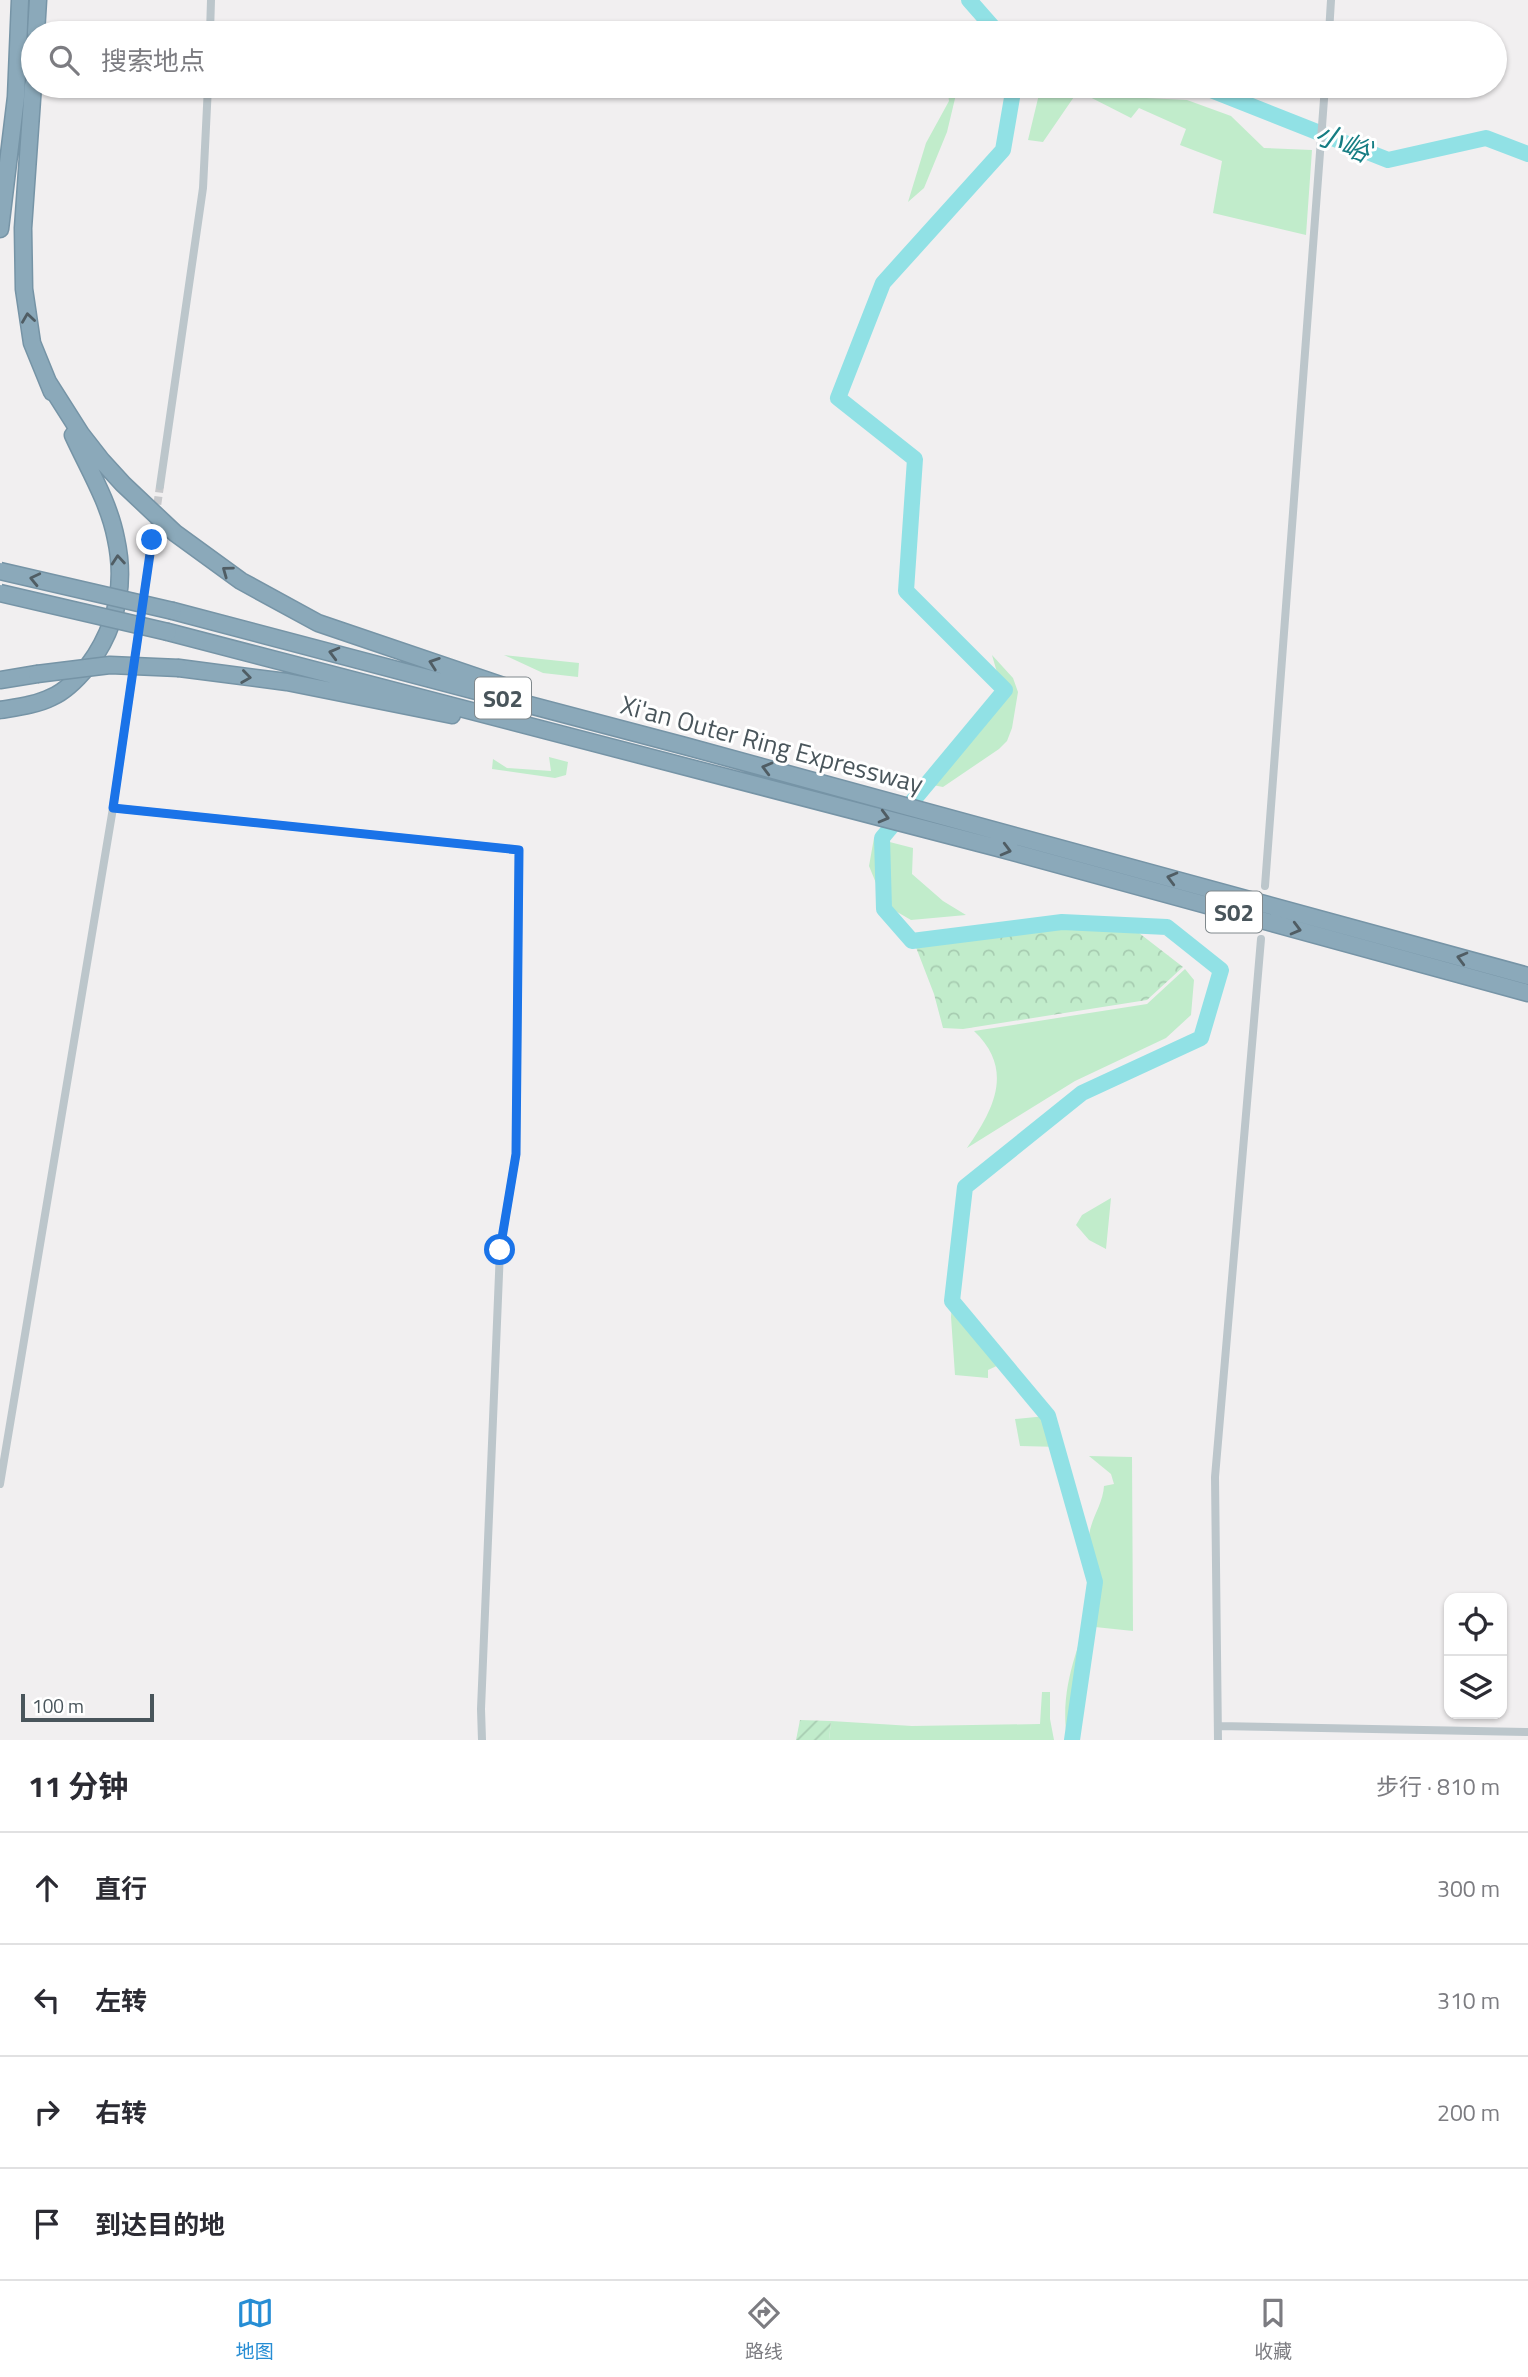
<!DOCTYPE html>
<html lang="zh">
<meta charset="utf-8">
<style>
body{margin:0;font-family:"Titillium Web","Noto Sans SC",sans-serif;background:#f7f7f7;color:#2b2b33}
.controls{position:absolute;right:21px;bottom:21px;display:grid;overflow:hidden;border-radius:14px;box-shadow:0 2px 5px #0004}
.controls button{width:63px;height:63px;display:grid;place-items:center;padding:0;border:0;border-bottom:2px solid #e1e1e2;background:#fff;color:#2b2b33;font:35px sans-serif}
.scale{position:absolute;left:21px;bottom:18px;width:133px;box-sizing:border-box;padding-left:7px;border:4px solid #49555b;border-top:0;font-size:19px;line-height:24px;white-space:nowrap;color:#49555b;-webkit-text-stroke:5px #fff;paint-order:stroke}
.stop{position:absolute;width:21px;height:21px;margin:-16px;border:5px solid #1a73e8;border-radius:50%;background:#fff}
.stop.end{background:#1a73e8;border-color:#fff;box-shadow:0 2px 7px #0008}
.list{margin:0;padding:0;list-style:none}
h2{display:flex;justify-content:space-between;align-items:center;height:91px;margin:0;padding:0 28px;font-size:30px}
h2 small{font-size:23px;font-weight:400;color:#7c7c81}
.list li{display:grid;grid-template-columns:46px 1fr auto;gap:21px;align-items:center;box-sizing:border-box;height:112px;padding:0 28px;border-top:2px solid #e1e1e2}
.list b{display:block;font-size:26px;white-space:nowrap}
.list em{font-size:23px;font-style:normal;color:#7c7c81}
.icon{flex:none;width:38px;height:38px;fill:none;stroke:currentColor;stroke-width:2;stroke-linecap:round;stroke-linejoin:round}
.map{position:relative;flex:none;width:1528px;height:1740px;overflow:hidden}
.search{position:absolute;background:#fff;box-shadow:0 2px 5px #0004;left:21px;right:21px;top:21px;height:77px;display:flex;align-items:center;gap:18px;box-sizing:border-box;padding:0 24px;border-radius:38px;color:#7c7c81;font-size:26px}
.sheet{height:539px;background:#fff}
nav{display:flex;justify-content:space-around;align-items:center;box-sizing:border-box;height:98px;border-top:2px solid #e1e1e2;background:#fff;font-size:19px;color:#7c7c81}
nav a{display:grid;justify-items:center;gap:4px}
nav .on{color:#268dd4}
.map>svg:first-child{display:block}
.grass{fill:#c1eccb}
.forest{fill:url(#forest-crowns)}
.garden{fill:url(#garden-furrows)}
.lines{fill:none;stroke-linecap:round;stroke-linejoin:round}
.river{stroke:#91e1e5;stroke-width:16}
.street-tunnel{stroke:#c7c8cb;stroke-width:8;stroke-dasharray:8 4;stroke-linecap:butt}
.highway-casing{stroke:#7694a6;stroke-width:19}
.street{stroke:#bcc6cb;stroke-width:8}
.highway{stroke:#8ba9ba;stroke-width:16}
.highway-bridge-casing{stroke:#7694a6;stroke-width:19;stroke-linecap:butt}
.highway-bridge{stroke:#8ba9ba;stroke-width:16}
.oneway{stroke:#505d64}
.route{stroke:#1a73e8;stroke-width:9}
.labels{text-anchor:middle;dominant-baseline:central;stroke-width:6;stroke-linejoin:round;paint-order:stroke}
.shield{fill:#fff;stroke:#80888c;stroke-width:2}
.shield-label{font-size:24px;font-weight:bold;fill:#49555b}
.street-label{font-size:26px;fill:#49555b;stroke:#fff}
.water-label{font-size:28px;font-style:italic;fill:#167d83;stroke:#fff}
</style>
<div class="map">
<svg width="1528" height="1740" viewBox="0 0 1528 1740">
<defs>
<pattern id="forest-crowns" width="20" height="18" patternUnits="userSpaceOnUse" patternTransform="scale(1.75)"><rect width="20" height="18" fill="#c1eccb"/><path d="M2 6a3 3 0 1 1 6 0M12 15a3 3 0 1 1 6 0" fill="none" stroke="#a7ccb1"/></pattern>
<pattern id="garden-furrows" width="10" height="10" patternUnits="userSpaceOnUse" patternTransform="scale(1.75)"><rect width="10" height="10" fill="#c1eccb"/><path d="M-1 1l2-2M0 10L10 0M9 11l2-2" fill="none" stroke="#a7ccb1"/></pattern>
</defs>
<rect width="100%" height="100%" fill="#f1eff0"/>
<path class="grass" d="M947 86H958L947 132 924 188 908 202 926 143 949 101Z
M1041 86H1125L1146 98 1187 100 1231 116 1264 148 1312 150 1306 235 1213 213 1222 161 1180 145 1186 129 1139 108 1131 118 1078 91 1043 142 1028 140Z
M504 655 579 663 578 677 543 673Z
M992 655 1013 678 1018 692 1012 728 1007 741 999 749 943 787 922 783C954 757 1000 728 999 682 998 673 994 663 992 655Z
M549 757 568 762 566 775 555 778 492 769 493 759 507 768 551 771Z
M874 838 913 848 912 874 943 901 966 915 911 920 885 905 869 866Z
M1185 969 1194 980 1191 1015 1166 1038 1075 1081 967 1148C995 1108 1014 1069 974 1031L1147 1004Z
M1111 1198 1106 1249 1089 1240 1076 1225 1082 1215Z
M952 1302 1001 1364 988 1370V1378L955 1375 951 1317Z
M1046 1416 1061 1447 1020 1446 1015 1419Z
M1089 1456 1132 1457 1133 1631 1095 1627C1094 1633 1095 1639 1093 1644 1088 1666 1057 1721 1080 1740H1067C1059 1683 1080 1648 1094 1595 1099 1577 1087 1555 1089 1536 1091 1518 1103 1504 1104 1486L1114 1484 1111 1474Z
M1042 1692H1050V1719L1054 1740H829L831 1721 912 1726 1040 1724Z"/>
<path class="forest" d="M1109 920 1139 933 1183 967 1147 1000 963 1029 943 1028 934 994 912 937 919 939 976 938Z"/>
<path class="garden" d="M800 1720 831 1721 829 1740H796Z"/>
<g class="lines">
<path class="river" d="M969 0 998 33
M1014 86 1003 150 883 283 838 398 915 459 906 591 1005 690 882 838 884 909 912 941 1062 922 1167 927 1221 970 1201 1038 1082 1093 965 1187 952 1301 1048 1416 1095 1582 1072 1740
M1201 86 1388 160 1486 138 1528 154"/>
<path class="street-tunnel" d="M152 540 160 486"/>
<defs>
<path id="highway" d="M36 33 38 0
M33 85 23 228 24 289 32 343 52 392
M0 229 16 97 20 0
M48 382 81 434 102 461 123 484 175 533 241 581 318 623 521 692
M173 611 685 746 1528 976
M168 632 998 848 1528 993
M179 668 287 682 452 715
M0 680 37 674
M0 710C18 707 36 705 52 697 66 691 79 677 88 666 116 628 126 585 116 539 109 502 88 468 73 435"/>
</defs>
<use href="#highway" class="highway-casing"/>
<path class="street" d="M210 33 211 0
M1329 33 1331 0
M160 486 203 188 208 86
M152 540 113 808 519 850 516 1154 500 1250 481 1709 482 1740
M1265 886 1325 86
M0 1484 113 808
M1218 1726 1528 1732
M1218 1740 1215 1477 1261 939"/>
<use href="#highway" class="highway"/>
<defs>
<path id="highway-bridge" d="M0 571 173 611
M0 593 168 632
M37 674 110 665 179 668"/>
</defs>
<use href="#highway-bridge" class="highway-bridge-casing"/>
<use href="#highway-bridge" class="highway-bridge"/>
</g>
<defs><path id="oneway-chevron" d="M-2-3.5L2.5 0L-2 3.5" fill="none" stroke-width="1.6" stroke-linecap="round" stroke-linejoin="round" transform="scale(1.75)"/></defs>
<g class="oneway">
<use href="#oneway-chevron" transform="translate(28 318) rotate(-98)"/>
<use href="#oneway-chevron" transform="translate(118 560) rotate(-95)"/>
<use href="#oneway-chevron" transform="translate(227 571) rotate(-144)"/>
<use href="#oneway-chevron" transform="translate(35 579) rotate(-167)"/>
<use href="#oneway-chevron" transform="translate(334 653) rotate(-165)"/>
<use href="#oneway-chevron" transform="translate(434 663) rotate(-161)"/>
<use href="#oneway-chevron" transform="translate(246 677) rotate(8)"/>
<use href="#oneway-chevron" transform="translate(767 768) rotate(-165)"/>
<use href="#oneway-chevron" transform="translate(884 817) rotate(15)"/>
<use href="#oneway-chevron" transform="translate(1006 850) rotate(15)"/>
<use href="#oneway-chevron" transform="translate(1172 878) rotate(-165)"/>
<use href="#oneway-chevron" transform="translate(1296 929) rotate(15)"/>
<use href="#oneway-chevron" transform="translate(1462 958) rotate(-165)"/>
</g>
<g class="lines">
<path class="route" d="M152 540 113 808 519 850 516 1154 500 1250"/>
</g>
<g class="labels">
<g class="shield">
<rect x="475" y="677.5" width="56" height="41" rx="5"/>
<rect x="1206" y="891.5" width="56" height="41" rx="5"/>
</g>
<g class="shield-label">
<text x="503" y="698">S02</text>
<text x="1234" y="912">S02</text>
</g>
<g class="street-label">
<text transform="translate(772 744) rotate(15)">Xi'an Outer Ring Expressway</text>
</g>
<g class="water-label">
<text transform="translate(1343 142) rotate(22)">小峪</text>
</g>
</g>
</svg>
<div class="controls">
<button><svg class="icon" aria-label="locate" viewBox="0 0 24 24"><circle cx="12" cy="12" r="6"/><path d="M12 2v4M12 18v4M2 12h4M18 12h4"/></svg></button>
<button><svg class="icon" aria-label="layers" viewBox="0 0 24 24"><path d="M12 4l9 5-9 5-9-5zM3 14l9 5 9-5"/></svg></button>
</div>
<div class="scale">100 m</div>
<div class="stop" style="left:500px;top:1250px"></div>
<div class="stop end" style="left:152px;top:540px"></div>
<div class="search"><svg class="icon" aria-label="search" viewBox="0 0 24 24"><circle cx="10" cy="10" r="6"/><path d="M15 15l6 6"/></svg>搜索地点</div>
</div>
<section class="sheet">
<h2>11 分钟<small>步行 · 810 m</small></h2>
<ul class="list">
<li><svg class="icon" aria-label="ahead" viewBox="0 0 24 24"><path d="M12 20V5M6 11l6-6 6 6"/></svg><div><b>直行</b></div><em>300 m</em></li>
<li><svg class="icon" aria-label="left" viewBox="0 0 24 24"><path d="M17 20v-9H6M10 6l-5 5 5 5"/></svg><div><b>左转</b></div><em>310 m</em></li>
<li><svg class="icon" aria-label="right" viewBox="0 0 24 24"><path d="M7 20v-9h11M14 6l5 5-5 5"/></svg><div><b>右转</b></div><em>200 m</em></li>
<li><svg class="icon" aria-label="arrive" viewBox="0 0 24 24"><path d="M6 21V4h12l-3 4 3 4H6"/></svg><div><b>到达目的地</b></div></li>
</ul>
</section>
<nav>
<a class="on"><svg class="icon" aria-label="map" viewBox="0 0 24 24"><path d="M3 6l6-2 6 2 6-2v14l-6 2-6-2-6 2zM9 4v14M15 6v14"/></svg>地图</a>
<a><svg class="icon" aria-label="directions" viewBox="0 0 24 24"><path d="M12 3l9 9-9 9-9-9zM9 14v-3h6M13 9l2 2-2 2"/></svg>路线</a>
<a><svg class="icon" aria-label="saved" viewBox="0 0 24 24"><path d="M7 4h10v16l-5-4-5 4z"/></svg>收藏</a>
</nav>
